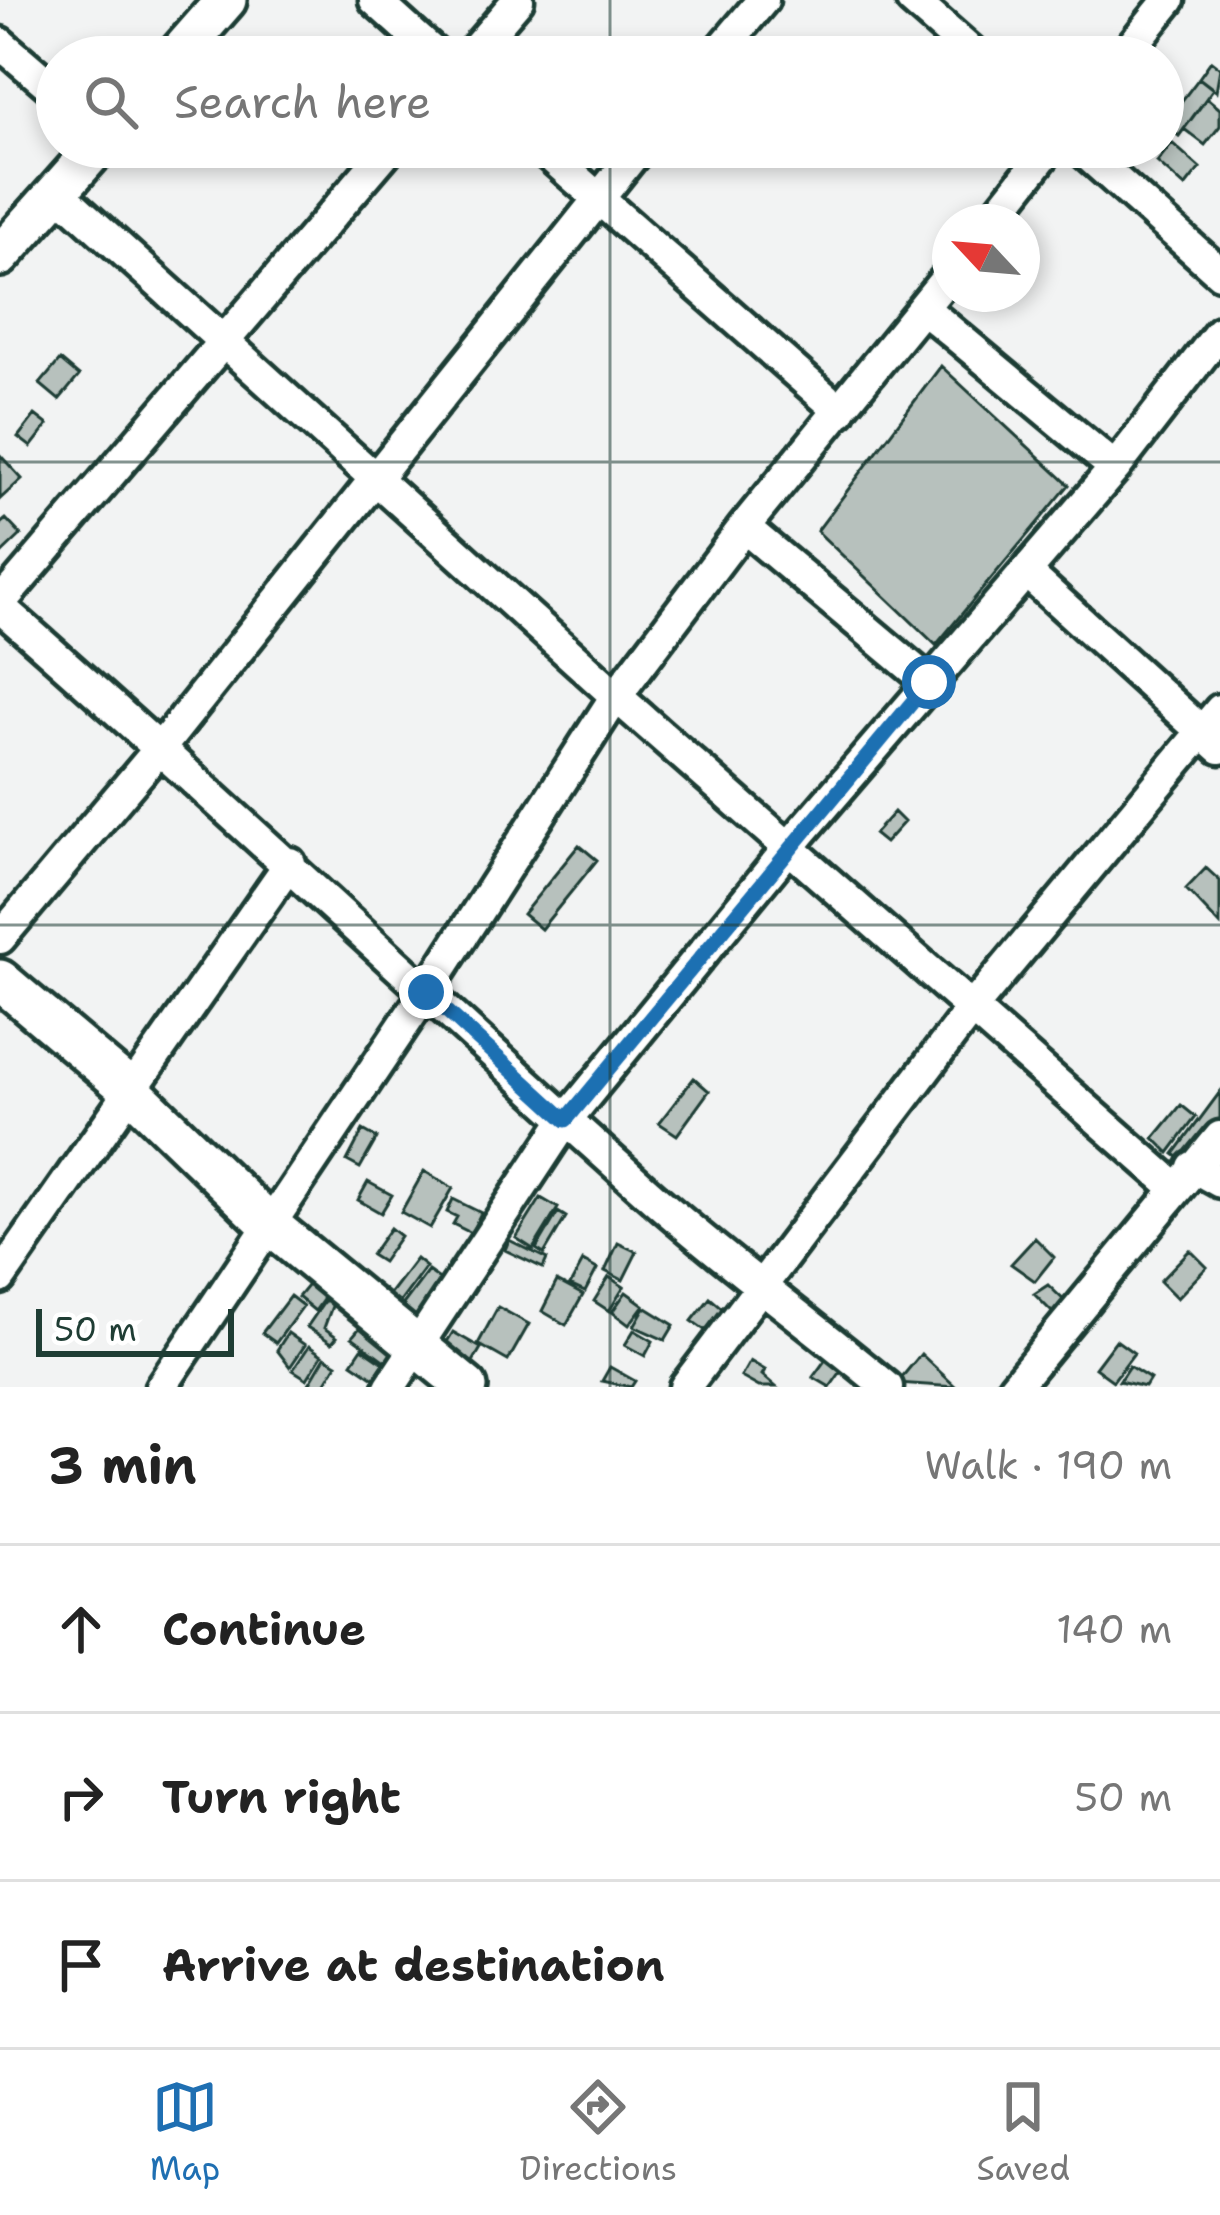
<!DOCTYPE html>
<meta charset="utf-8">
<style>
body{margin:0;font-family:"Shantell Sans",sans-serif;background:#f6f6f6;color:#222}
.compass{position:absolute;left:932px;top:204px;width:108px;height:108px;border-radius:50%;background:#fff;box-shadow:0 6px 18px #0003;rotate:296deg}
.scale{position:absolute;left:36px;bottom:30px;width:198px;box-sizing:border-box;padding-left:12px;border:6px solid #1f3d34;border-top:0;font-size:33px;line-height:42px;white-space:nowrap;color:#1f3d34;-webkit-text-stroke:9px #fff;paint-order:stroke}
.stop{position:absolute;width:36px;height:36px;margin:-27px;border:9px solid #1f6fb2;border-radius:50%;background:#fff}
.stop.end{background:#1f6fb2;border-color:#fff;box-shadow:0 3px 12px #0008}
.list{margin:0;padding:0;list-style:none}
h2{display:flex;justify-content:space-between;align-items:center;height:156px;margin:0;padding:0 48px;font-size:51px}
h2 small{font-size:39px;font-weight:400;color:#767676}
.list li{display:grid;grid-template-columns:78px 1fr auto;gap:36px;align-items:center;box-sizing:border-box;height:168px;padding:0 48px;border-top:3px solid #e0e0e0}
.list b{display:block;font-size:45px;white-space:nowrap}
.list em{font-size:39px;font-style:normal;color:#767676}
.icon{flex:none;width:66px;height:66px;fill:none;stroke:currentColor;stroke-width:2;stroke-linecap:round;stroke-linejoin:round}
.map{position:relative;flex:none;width:1220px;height:1387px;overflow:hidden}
.search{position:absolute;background:#fff;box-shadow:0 6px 18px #0003;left:36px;right:36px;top:36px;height:132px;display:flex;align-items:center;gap:30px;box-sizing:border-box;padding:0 42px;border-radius:66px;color:#767676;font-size:45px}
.sheet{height:660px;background:#fff}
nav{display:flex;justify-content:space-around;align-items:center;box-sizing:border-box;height:168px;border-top:3px solid #e0e0e0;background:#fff;font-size:33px;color:#767676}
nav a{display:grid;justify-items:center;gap:6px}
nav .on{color:#1f6fb2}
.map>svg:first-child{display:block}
.building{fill:#b7c1bd;stroke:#1f3d34;stroke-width:3}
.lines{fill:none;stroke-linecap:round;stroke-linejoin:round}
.minor-casing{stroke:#1f3d34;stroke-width:39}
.tertiary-casing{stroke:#1f3d34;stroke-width:48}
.minor{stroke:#fff;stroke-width:30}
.tertiary{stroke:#fff;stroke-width:39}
.route{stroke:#1f6fb2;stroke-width:15}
.grid{fill:none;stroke:#1f3d34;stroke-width:3;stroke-opacity:0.55}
</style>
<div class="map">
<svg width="1220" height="1387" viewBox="0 0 1220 1387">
<rect width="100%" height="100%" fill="#f2f3f3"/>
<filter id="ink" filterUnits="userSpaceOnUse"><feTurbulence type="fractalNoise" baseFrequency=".00833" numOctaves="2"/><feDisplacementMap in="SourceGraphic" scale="24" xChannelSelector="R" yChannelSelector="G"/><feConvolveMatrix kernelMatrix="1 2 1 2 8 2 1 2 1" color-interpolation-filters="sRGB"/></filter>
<g filter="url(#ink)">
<path class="building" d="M1211 61 1220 68 1216 91 1199 78Z
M1199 78 1213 89 1179 136 1164 124Z
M1207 98 1220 109V126L1205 145 1184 129Z
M1172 143 1200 168 1185 187 1157 162Z
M60 360 79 376 59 400 40 384Z
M941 366 1069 485 936 645 817 531Z
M35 415 48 425 31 447 18 437Z
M0 455 22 479 0 499Z
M6 519 21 535 0 555V524Z
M894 812 904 822 885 843 874 834Z
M579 845 597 860 541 929 523 914Z
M1206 868 1220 881V925L1186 889Z
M694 1078 709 1091 677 1135 659 1123Z
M1220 1092V1126L1190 1166 1174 1154Z
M1181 1105 1196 1117 1169 1153 1154 1138Z
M363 1130 377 1138 360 1168 347 1161Z
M424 1171 453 1188 430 1228 401 1212Z
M368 1182 392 1195 381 1213 358 1200Z
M541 1198 558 1208 533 1249 516 1238Z
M453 1199 481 1213 471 1233 453 1224 457 1217 447 1212Z
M558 1212 566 1217 544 1254 536 1249Z
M390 1228 400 1236 382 1262 371 1255Z
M1035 1238 1054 1257 1035 1281 1011 1264Z
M509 1240 547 1259 543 1268 505 1250Z
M618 1243 637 1252 623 1280 605 1271Z
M1190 1250 1207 1267 1177 1298 1160 1281Z
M416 1259 426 1267 398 1305 387 1297Z
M583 1261 597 1269 585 1292 570 1285Z
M428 1271 441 1280 415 1317 401 1307Z
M609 1277 624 1287 609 1311 594 1301Z
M311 1281 327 1294 315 1311 298 1297Z
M557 1281 583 1295 566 1325 542 1311Z
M1048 1285 1072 1308 1062 1322 1034 1294Z
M626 1292 644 1305 629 1325 612 1312Z
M329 1295 335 1298 324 1328 337 1337 332 1343 307 1327Z
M290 1296 303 1306 276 1343 262 1333Z
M710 1298 723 1309 706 1331 692 1321Z
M498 1307 529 1324 508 1361 478 1344Z
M645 1307 674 1325 665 1340 634 1326Z
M362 1325 395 1350 386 1362 352 1337Z
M634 1330 653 1341 645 1356 625 1345Z
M453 1332 481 1348 470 1367 442 1350Z
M288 1333 305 1345 290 1367 277 1350Z
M1116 1340 1134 1353 1113 1381 1095 1368Z
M309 1346 322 1355 307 1379 293 1370Z
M362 1348 384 1363 374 1378 352 1363Z
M921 1354 956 1387 897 1383Z
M325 1357 337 1364 323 1387H314L309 1384Z
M826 1359 842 1370 830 1387 813 1377Z
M750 1361 765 1370 762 1375 776 1387H759L741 1377Z
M1129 1366 1150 1379 1145 1387 1119 1381Z
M610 1367 635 1381 631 1387 602 1381Z"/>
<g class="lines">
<defs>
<path id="minor" d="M375 0 438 57
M912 0 977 57
M0 43 57 92
M469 57 518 0
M715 57 763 0
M1123 57 1169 0
M540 147 840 411
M1079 147 1220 273
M58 192 616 696 1175 1187
M991 222 1050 147
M923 308 1115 468
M744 527 929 682
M1026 572 1220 748
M0 603 390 147
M0 607C219 798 430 999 647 1192 724 1261 808 1321 887 1387
M0 938 161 747 640 147
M1193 1167 1220 1182
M0 1278 290 863
M161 1387 426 992 616 696 744 527 950 274
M390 1387 566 1120 801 833 1115 468 1220 332
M685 1387 972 1008 1220 710
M1014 1387 1220 1137"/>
<path id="tertiary" d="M176 57 226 0
M0 256 97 147
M0 980 128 1088 270 1225 467 1387"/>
</defs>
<use href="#minor" class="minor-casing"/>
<use href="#tertiary" class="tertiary-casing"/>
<use href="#minor" class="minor"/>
<use href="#tertiary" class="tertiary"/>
</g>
</g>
<g class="lines" filter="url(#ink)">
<path class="route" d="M426 992 566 1120 929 682"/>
</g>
<path class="grid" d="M610 0V57M610 147V1387M0 462H1220M0 925H1220"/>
</svg>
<svg class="compass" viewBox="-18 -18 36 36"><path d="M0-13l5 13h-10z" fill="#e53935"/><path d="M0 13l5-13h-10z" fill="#767676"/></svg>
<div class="scale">50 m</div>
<div class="stop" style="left:929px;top:682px"></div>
<div class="stop end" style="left:426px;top:992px"></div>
<div class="search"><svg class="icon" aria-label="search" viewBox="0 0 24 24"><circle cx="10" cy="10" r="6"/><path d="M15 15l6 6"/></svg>Search here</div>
</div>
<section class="sheet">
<h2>3 min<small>Walk · 190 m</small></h2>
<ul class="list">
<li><svg class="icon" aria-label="ahead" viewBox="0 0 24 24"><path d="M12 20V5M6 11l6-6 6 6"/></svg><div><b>Continue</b></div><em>140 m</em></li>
<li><svg class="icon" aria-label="right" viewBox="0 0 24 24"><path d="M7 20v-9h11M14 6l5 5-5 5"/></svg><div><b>Turn right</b></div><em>50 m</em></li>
<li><svg class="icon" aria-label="arrive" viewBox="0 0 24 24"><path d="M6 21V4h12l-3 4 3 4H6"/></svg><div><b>Arrive at destination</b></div></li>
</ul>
</section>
<nav>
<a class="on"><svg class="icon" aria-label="map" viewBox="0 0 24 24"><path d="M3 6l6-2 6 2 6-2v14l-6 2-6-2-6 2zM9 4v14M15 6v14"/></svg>Map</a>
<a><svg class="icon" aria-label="directions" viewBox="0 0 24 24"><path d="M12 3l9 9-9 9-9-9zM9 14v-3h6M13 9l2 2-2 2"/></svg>Directions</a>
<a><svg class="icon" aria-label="saved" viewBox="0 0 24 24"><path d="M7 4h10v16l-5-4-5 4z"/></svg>Saved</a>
</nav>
